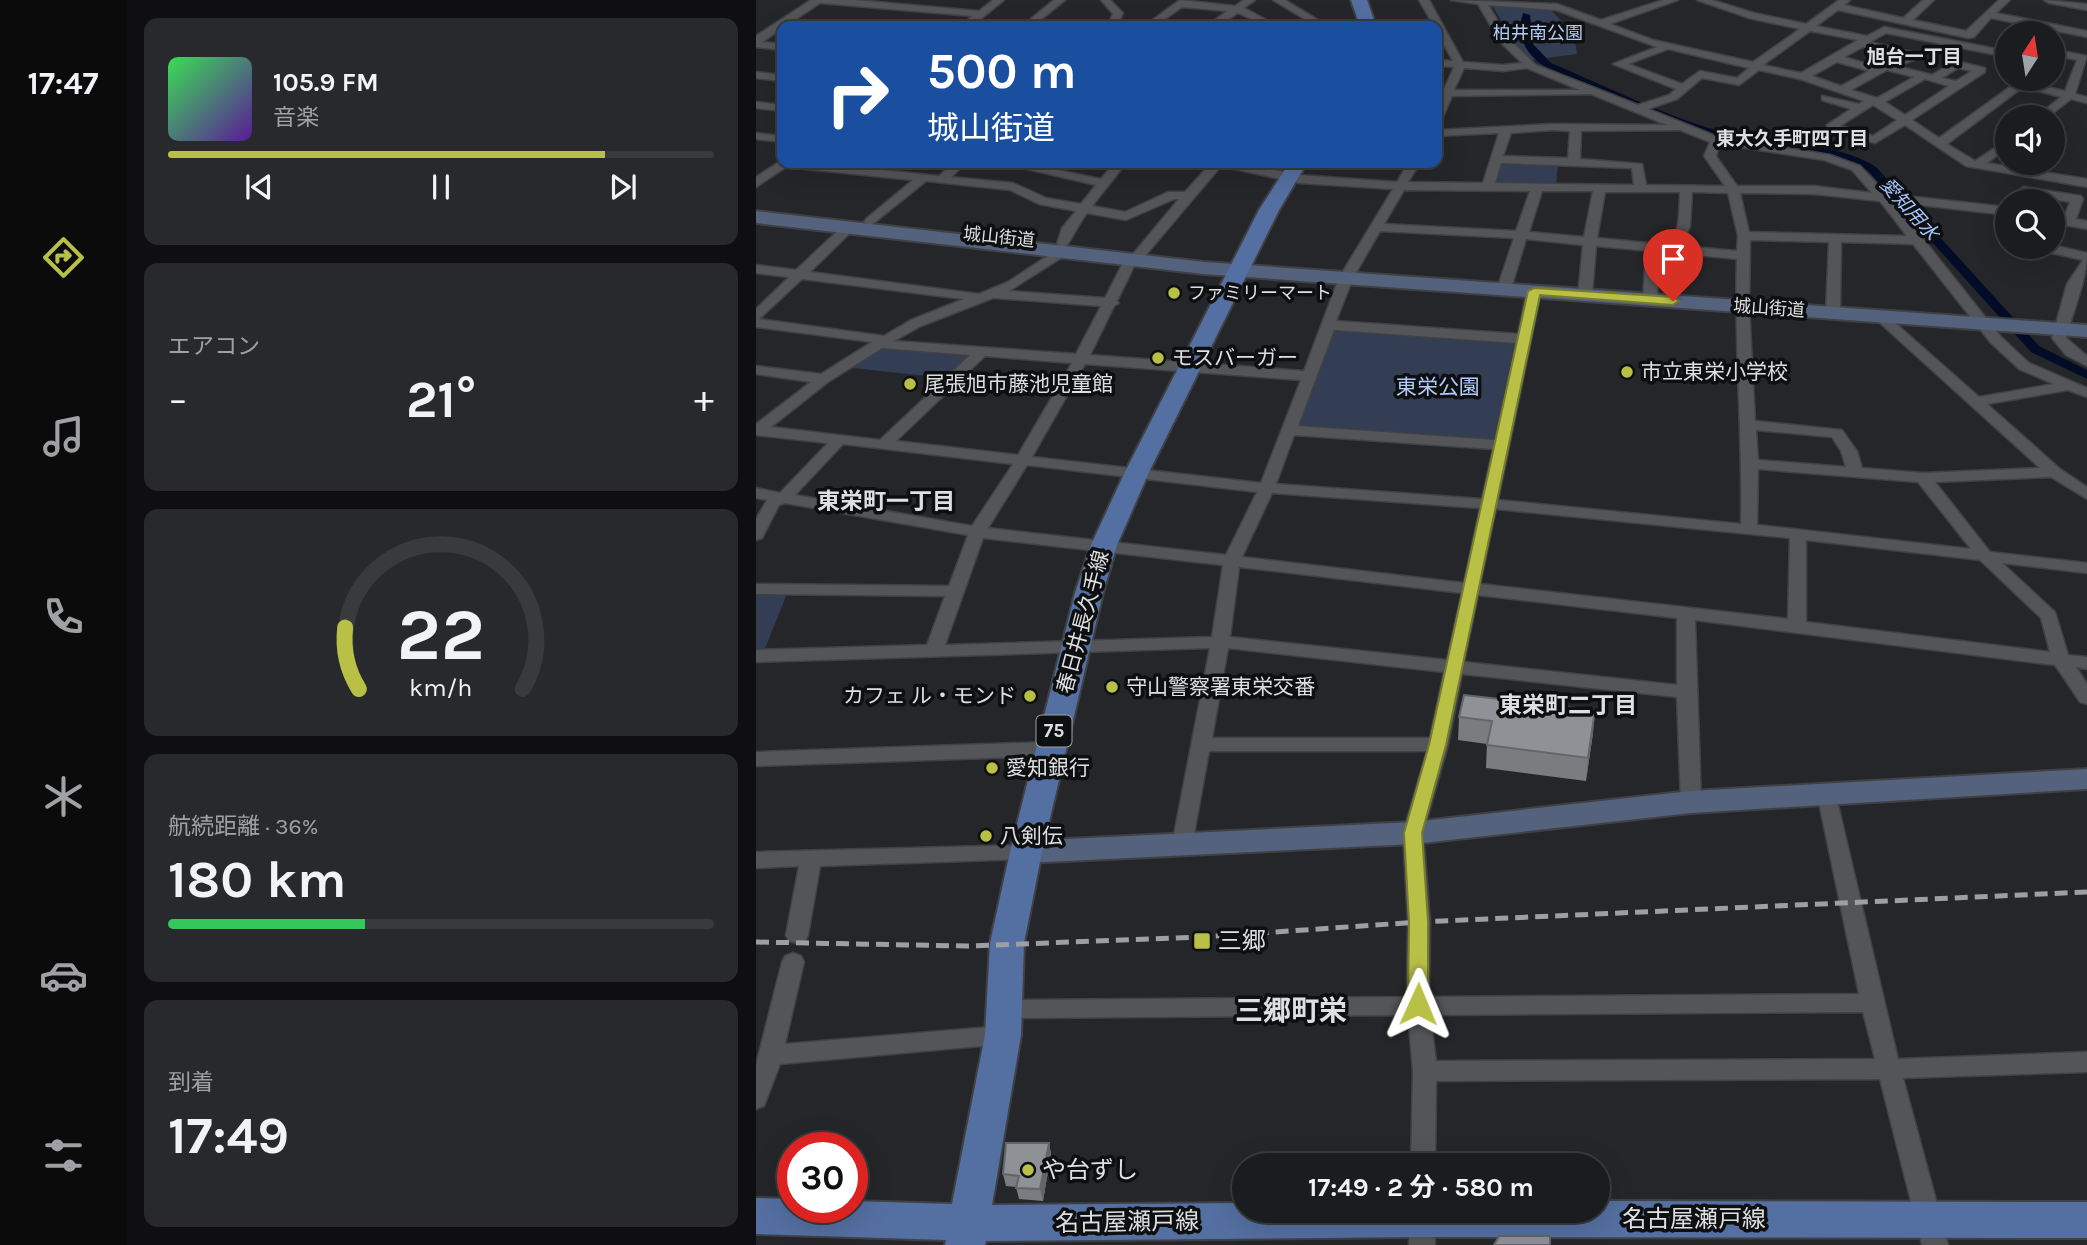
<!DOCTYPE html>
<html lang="ja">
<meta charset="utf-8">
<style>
:root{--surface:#1b1c1f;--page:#28292c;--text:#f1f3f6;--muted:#a0a1a4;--line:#393a3d;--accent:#b9c046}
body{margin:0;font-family:Karla,"Noto Sans JP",sans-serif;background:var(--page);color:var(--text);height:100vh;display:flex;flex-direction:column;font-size:26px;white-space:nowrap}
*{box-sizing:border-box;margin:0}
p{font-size:23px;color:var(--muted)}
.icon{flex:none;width:38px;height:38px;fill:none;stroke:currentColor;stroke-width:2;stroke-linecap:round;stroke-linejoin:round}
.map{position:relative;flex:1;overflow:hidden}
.drawer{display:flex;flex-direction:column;gap:18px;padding:18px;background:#0f0f11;width:630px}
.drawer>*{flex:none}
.banner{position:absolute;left:21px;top:21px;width:665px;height:147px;border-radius:14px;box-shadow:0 7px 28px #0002,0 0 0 2px var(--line);background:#1a4fa0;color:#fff;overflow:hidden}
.needle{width:46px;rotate:12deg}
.buttons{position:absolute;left:1239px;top:21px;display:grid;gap:14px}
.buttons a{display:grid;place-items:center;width:70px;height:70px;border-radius:50%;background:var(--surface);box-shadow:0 7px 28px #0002,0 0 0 2px var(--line);font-size:35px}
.speed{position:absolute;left:21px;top:1132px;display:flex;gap:14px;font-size:35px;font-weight:700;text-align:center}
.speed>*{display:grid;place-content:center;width:91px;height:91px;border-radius:50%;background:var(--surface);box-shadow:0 7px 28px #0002,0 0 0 2px var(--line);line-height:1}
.speed .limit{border:10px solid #d22;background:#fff;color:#111}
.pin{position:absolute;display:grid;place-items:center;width:60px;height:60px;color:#fff;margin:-72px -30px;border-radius:50% 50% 50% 0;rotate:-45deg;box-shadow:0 0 7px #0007}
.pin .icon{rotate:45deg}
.me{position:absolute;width:77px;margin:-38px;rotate:1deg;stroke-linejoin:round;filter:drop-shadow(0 0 5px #0008)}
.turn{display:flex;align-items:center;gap:24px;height:147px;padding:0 35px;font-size:32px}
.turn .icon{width:91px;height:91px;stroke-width:2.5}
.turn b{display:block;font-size:49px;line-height:60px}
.big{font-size:52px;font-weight:700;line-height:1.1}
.drawer .tile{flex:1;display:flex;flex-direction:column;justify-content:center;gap:10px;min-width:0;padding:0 24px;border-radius:14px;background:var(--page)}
.drawer .dial{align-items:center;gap:0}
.dial svg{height:182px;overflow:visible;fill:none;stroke:var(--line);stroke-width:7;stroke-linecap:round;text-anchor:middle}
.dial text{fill:var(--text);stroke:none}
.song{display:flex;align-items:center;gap:21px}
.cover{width:84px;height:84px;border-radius:10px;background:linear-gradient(135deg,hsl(130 70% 55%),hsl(270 70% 35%))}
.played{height:7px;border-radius:4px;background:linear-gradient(90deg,var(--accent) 80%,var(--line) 80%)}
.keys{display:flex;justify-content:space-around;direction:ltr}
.heat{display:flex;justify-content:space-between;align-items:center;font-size:38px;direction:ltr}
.charge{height:10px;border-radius:5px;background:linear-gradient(90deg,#34c759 36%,var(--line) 0)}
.trip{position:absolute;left:476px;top:1153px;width:378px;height:70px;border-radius:35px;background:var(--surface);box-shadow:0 7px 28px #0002,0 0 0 2px var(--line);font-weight:700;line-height:70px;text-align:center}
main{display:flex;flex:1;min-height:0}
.tab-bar{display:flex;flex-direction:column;width:126px;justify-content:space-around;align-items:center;background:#0b0b0c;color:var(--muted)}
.tab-bar .icon{width:49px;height:49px}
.tab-bar .active{color:var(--accent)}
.tab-bar b{font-size:32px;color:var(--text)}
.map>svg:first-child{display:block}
.green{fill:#333e54}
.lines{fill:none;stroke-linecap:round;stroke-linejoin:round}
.canal{fill:#030c26;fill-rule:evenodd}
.street-casing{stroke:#3f4144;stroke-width:3}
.secondary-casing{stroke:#3f4144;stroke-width:4}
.primary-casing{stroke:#3f4144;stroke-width:4}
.street{fill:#535558;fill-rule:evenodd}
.secondary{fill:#54627d;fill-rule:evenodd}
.primary{fill:#546fa1;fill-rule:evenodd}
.rail{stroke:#9e9fa2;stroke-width:5;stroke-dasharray:13 7;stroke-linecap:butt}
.wall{fill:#7a7d80}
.shaded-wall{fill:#636668}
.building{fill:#8e9195;stroke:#636668;stroke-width:2}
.route{fill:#b9c046;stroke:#787d2e;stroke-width:2}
.poi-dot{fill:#b9c046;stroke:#0e0f10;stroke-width:2.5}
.labels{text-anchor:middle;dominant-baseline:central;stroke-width:7;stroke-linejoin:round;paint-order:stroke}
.far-park-label{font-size:18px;fill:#b2cbf8;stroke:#0e0f10}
.far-street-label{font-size:18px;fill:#dedfe1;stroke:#0e0f10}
.far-poi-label{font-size:18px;fill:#dedfe1;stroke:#0e0f10;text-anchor:start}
.far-neighbourhood-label{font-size:19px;font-weight:bold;fill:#dedfe1;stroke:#0e0f10}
.far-water-label{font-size:19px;font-style:italic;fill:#a7c5fd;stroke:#0e0f10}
.shield{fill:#0e0f10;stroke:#a0a1a2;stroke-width:2}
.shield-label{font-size:19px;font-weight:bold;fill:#dedfe1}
.poi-label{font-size:21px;fill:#dedfe1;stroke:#0e0f10;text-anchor:start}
.park-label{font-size:21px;fill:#b2cbf8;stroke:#0e0f10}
.street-label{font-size:21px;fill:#dedfe1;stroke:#0e0f10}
.neighbourhood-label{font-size:23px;font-weight:bold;fill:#dedfe1;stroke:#0e0f10}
.near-poi-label{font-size:24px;fill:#dedfe1;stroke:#0e0f10;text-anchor:start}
.near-street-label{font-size:24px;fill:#dedfe1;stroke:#0e0f10}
.near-quarter-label{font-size:28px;font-weight:bold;fill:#dedfe1;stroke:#0e0f10}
</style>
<main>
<nav class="tab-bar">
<b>17:47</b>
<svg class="icon active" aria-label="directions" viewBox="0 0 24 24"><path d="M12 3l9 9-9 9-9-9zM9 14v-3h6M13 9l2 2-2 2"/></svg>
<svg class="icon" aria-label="music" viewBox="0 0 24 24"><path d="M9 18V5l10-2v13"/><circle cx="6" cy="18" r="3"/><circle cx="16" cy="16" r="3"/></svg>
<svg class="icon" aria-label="phone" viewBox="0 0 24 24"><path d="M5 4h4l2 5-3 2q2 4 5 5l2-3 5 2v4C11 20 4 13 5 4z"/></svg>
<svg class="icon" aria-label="climate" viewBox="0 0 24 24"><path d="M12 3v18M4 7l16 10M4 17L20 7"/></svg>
<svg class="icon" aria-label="car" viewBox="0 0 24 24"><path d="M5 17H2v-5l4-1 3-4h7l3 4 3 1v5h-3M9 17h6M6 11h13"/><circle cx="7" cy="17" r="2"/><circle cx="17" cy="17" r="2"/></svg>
<svg class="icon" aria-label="filters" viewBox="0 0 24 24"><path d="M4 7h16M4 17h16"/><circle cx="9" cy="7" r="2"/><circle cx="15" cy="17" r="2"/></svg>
</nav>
<section class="drawer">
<div class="tile">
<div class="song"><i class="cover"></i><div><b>105.9 FM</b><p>音楽</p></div></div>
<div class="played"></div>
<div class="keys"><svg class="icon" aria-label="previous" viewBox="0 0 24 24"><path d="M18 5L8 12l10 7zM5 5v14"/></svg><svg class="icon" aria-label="pause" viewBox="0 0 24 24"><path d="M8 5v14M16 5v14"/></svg><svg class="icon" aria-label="next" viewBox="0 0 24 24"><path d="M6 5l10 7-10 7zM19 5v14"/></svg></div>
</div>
<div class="tile"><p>エアコン</p>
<div class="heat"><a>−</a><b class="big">21°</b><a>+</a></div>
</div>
<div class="tile dial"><svg viewBox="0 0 100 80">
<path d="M14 69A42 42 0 1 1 86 69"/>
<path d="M14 69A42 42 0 0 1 8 42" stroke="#b9c046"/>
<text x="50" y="56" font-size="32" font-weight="700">22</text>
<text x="50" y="72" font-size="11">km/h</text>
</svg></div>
<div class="tile"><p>航続距離 · 36%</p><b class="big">180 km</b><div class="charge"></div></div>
<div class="tile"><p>到着</p><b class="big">17:49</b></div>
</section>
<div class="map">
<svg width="1331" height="1245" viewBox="0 0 1331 1245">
<rect width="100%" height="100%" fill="#242629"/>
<g class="green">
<path d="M736,5l56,2 26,27 3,20 -45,6 -15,-13z"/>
<path d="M747,160l55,4 -2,21 -61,-1z"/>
<path d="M579,329l181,13 -21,99 -199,-15z"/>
<path d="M127,347l89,7 -26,24 -94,-10z"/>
<path d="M0,593l31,1 -23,57h-8z"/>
</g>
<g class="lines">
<path class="canal" d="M767,13l7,2 3,29 18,19c57,24 120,56 179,71 49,13 102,6 146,33l163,179 48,24v9l-56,-27 -163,-181c-41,-25 -93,-19 -139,-30 -41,-11 -81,-31 -119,-47 -25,-10 -58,-18 -77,-37 -12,-12 -15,-28 -10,-44z"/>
<g class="street-casing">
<g id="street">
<path d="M55,0h43l125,11 14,-11h11l-32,26h-11l11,-10 -152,-13 -58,39 20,2v6l-26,-3v-11z"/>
<path d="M298,0h11l-32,26h-11z"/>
<path d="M345,0h9l13,13 -6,13h-10l6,-12z"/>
<path d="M424,0l55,6 9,-6h11l-11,8 34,18h-12l-28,-13 -20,13h-11l20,-15 -45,-4 -27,19h-11z"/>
<path d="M517,0h12l43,26h-12z"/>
<path d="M663,0h10l34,62 40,3 19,-2 -22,-21 -22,-38 -27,-4 106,4 44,16 62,-20h15l-68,24 43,16 100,22 47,-33 -51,-11 -52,-18h15l42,13 52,11 33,-24h11l-6,5 59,13 20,-18h11l-21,20 53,11 33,-31h11l-14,13 91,18v6l-96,-19 -17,19 -6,1 -130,-28 -22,16 51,10 17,-9 123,24v6l-121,-24 -16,9 45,11 -1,7 -17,6 35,9 24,-14 29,7v4l-73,48 27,18 82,-59h12l-3,4 35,8 12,-31 -24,-5v-6l34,7 -12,38 12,3v6l-16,-4 -23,18h-12l25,-20 -38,-10 -76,57 28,17 32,-21v8l-20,15 100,16v8l-121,-21 -61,-41 -30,18 -48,-14v-4l24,-16 -29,-9v-4l37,8 5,-3 -64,-22 -41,-9 -20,15 -37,-7 -25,21 -29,10 70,28 112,18 30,11 27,28 120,13v8l-113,-13 107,135 28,26 58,25v9l-19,-7 -81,14 73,65 27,18v12l-36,-22 -116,5 55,70 97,11v10l-85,-10 53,49 13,43 19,2v12l-11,-2 11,17v20l-7,-2 -25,-37 -360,-45 6,182 -3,5h-14l-3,-5 -4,-105 -215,-23 -14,71 -25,88 7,89 -1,75 430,-3 -42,-201 3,-5h14l64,271 189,-7v20l-184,6 45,167h-26l-42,-166 -444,2 -1,85h-24l2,-95 -5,-56 -405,3 -8,-3 -3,-6 3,-6 8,-3 404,-3 1,-75 -5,-89 24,-82h-218l-17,94 -3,5 -7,2 -7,-2 -3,-5 38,-197 -454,14v-12l171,-5 18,-49 -189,-2v-10l193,2 19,-51 -183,-32 -6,2 -17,33 -6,2v-21l11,-19 -11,-2v-10l24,5 48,-50 -72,-8v-11l55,-42 -55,-8v-8l65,8 51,-32 -116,-15v-18l33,-32 -33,-4v-8l40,5 48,-45h8v6l-42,41 169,22 29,-12 53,-35 -4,-3 5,-16 14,-17 -37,-7 -29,-14 -84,-9 -56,45 -6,-4 2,-3 47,-39 -127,-13 -30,20v-10l26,-17v3h32l125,13 14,-13h13l-15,14 62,6 33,15 35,6 15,-19 -69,-16 6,-4 68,14 13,-16h12l-34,43 33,6 43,-20h17l26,-29h29l59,12 98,7 11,-19h12l-12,19 75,1 16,-50 -62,3v-6l116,-6 114,1 -76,-31 -139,2 -9,21 -6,3v-15l17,-38 -17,-1v-6l16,1 -16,-29v-6h-3zM732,5l68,5 101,37 -44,17 63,25 -7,6 -31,10 -102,-40 -28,-27zM1054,31l48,9 -57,33 -38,-8zM1107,47l41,10 -27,10 -33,-10zM912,49l81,19 -12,10 -37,-7 -18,13 -54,-20zM1081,62l32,9 -28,15 -29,-10zM708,68l39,3 24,-3 53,22h-126zM1202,68l14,3 -16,10 -14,-3zM1131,70l27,7 -37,21 -26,-8zM1169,79l24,7 -44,29 -20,-13zM1117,105l24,15 -24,16 -33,-10zM797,130l17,1 -2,27 -65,-2 8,-23zM924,130l30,12 -6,14 21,30 -79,-1 -4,-21 -62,-5 1,-28zM964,144l104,16 28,10 20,23 -58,-7h-77l-21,-30zM745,163l128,5h3l2,17 -139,-2zM465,166l78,17 94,6 -54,89 -35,93 -214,-16 24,-49 5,-3 -2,-2 20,-41 -1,-3h-10l-21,41 -96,-7 58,-37 1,-3 -4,-3c5,-3 16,-27 23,-35l39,7 48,-21h5l-46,55 6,4 5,-1zM648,190l126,1 -14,40 -132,-7zM786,191h51l-9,46 -55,-5zM849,192h75c-1,18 1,38 -11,53l-72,-7zM936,192l36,1 10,43 -1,15 -55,-5 8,-20zM984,193l74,1 66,7 27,35 -158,-4zM624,231l134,7 -17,51 7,4 7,-4 15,-50 57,6 -5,50 7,4 7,-4 4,-49 66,6 -17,15 -2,32 7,4 7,-4 1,-31 18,-15 61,6c-3,89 6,176 4,265l-243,-24 43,-209 -7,-4 -7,4 -9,43 -182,-13 17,-43zM994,240l79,2 -3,70 7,4 7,-4 1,-70 72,2 78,99 28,26 35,15 -75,13 -86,-76 -5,-8h-10l-2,3 4,7 160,145 -117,5 -61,-5 -5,-17 -15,-21 -87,-9 -6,-115zM46,279l162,20 -53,21 -27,16 -125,-17zM237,298h2l106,8 -25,48 -182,-13 27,-15zM578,330l182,13 -21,97 -197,-14zM126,348l88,7 -90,85 -109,-13 57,-45zM229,356l87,7 -54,92 -122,-14zM329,364l216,16 -40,103 -229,-26zM1000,430l76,7 9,14 5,16 -88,-7zM538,435l199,14 -11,50 -206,-15zM87,444l170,20 -41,62 -177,-31zM271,465l230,27 -31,63 -238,-27zM1002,469l160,13 53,67 -214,-24zM516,493l208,15 -16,75 -222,-26zM740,509l294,29 -2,81 -308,-35zM227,538l240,27 -11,72 -267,8zM1050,540l174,20 61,58 9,34 -244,-30zM483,567l223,26 -15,67 -217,-23zM722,595l199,23v67l-213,-23zM472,648l216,24 -14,66h-218zM1107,1012l12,47 -439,2 -6,-46z"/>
<path d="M1288,0l43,4v6l-38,-7z"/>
<path d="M0,72l26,3v6l-26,-3z"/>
<path d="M0,102l26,3v6l-26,-3z"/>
<path d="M0,133l26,3v6l-26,-3z"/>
<path d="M1268,187l57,9 2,3 -7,20 11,2v8l-34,-6v-8l11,2 6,-15 -40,-7 -1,6h-12l1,-10z"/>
<path d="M1297,245l34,8c0,28 -14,57 -21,85l21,18v10l-21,-11 -14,-17 15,-54 16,-24 -45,-10 -1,-3z"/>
<path d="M294,742l7,2 3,5 -3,5 -7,2 -294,10v-14z"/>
<path d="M270,845l7,2 3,5 -3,5 -7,2 -206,7 -12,69 -3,6 -8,2 -8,-2 -3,-6 13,-69 -43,2v-16z"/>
<path d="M37,953l8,3 3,6 -19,82 218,-18 8,2 3,7 -3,7 -8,2 -223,20 -16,42 -8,3v-44l26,-103 3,-6z"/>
<path d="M654,1211h24l1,34h-26z"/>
</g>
</g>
<g class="secondary-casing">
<g id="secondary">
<path d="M0,211l448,51 883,63v12l-883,-63 -448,-51z"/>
<path d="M1331,769v20l-396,24 -278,31 -387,19 -11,-3 -4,-8 4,-8 11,-3 387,-19 278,-31z"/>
</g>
</g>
<g class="primary-casing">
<g id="primary">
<path d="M595,0h16l9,26h-16z"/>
<path d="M533,163h18l-28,47 -130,262 -32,73 -14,48 -61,259 -18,91 -3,92 -29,170 252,-2v8h354v-10l489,1v36l-665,-1 -436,4 -1,4h-40l1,-5 -190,-6v-36l37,1v9h59v-7l100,3 33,-169 5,-92 20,-91 65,-259 16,-48 34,-73 134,-262z"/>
</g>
</g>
<use href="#street" class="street"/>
<use href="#secondary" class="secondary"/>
<use href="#primary" class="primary"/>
<path class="rail" d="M0,942l212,4 234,-9 217,-15 668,-30"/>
</g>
<g class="wall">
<path d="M703,717l134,16 -7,48 -100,-13 1,-24 -29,-4z"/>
<path d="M293,1143l2,11 -8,47 -24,-2 -3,-12 -10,-1 -3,-12z"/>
</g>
<g class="shaded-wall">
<path d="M839,710l-2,23 -7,48 2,-23z"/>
<path d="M293,1143l2,11 -8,47 -3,-12z"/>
</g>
<g class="building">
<path d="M708,695l131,15 -7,48 -101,-13 5,-24 -33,-4z"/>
<path d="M250,1143h43l-9,46 -24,-1 3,-12 -16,-2z"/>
<path d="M743,1236h51v9h-56z"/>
</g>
<path class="route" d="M778,288l139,9 6,4 -6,4 -133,-10 -94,450 -24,88 6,89v82l-3,6 -7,3 -8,-3 -2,-6 1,-82 -5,-89 25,-88 99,-454z"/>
<g class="poi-dot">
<circle cx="418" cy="293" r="7"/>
<circle cx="402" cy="358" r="7"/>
<circle cx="871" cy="372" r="7"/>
<circle cx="154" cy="384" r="7"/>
<circle cx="356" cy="687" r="7"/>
<circle cx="274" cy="696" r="7"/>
<circle cx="236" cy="768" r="7"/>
<circle cx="230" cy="836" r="7"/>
<rect x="437" y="932" width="18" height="18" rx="3.5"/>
<circle cx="272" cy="1170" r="7"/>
</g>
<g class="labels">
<g class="far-park-label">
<text x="782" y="33">柏井南公園</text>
</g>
<g class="far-street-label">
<text transform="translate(243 237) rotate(6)">城山街道</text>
<text transform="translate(1013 308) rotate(4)">城山街道</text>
</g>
<g class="far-poi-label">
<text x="432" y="293">ファミリーマート</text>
</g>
<g class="far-neighbourhood-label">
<text x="1158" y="57">旭台一丁目</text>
<text x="1036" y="139">東大久手町四丁目</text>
</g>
<g class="far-water-label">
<text transform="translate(1153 209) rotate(48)">愛知用水</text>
</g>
<rect class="shield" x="280.5" y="715.5" width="35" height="31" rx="5"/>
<g class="shield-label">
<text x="298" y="731">75</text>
</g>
<g class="poi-label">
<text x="416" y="358">モスバーガー</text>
<text x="885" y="372">市立東栄小学校</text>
<text x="168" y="384">尾張旭市藤池児童館</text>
<text x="370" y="687">守山警察署東栄交番</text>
<text x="260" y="696" text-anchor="end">カフェ ル・モンド</text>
<text x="250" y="768">愛知銀行</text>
<text x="244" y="836">八剣伝</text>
</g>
<g class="park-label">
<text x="682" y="387">東栄公園</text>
</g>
<g class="street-label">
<text transform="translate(327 622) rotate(-75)">春日井長久手線</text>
</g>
<g class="neighbourhood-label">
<text x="130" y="501">東栄町一丁目</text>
<text x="812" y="705">東栄町二丁目</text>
</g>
<g class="near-poi-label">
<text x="462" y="941">三郷</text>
<text x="286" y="1170">や台ずし</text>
</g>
<g class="near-street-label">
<text x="938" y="1219">名古屋瀬戸線</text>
<text transform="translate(371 1222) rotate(-1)">名古屋瀬戸線</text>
</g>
<g class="near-quarter-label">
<text x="535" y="1010">三郷町栄</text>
</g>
</g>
</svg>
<div class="buttons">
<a><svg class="needle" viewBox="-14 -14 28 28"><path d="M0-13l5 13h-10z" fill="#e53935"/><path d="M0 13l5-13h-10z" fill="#a0a1a4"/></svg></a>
<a><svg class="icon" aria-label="sound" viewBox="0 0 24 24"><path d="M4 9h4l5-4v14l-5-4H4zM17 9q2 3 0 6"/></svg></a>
<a><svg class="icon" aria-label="search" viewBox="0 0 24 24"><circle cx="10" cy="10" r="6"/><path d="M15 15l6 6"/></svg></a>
</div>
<div class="speed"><div class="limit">30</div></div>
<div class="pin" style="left:917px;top:301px;background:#d93025"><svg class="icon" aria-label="arrive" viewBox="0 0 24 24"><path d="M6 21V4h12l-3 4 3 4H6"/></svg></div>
<svg class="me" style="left:662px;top:1004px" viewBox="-20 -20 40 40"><path d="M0-17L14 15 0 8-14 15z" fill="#b9c046" stroke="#fff" stroke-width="4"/></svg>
<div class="trip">17:49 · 2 分 · 580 m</div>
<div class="banner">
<div class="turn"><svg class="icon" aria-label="right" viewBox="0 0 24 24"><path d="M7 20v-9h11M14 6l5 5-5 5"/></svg><div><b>500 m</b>城山街道</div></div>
</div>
</div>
</main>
